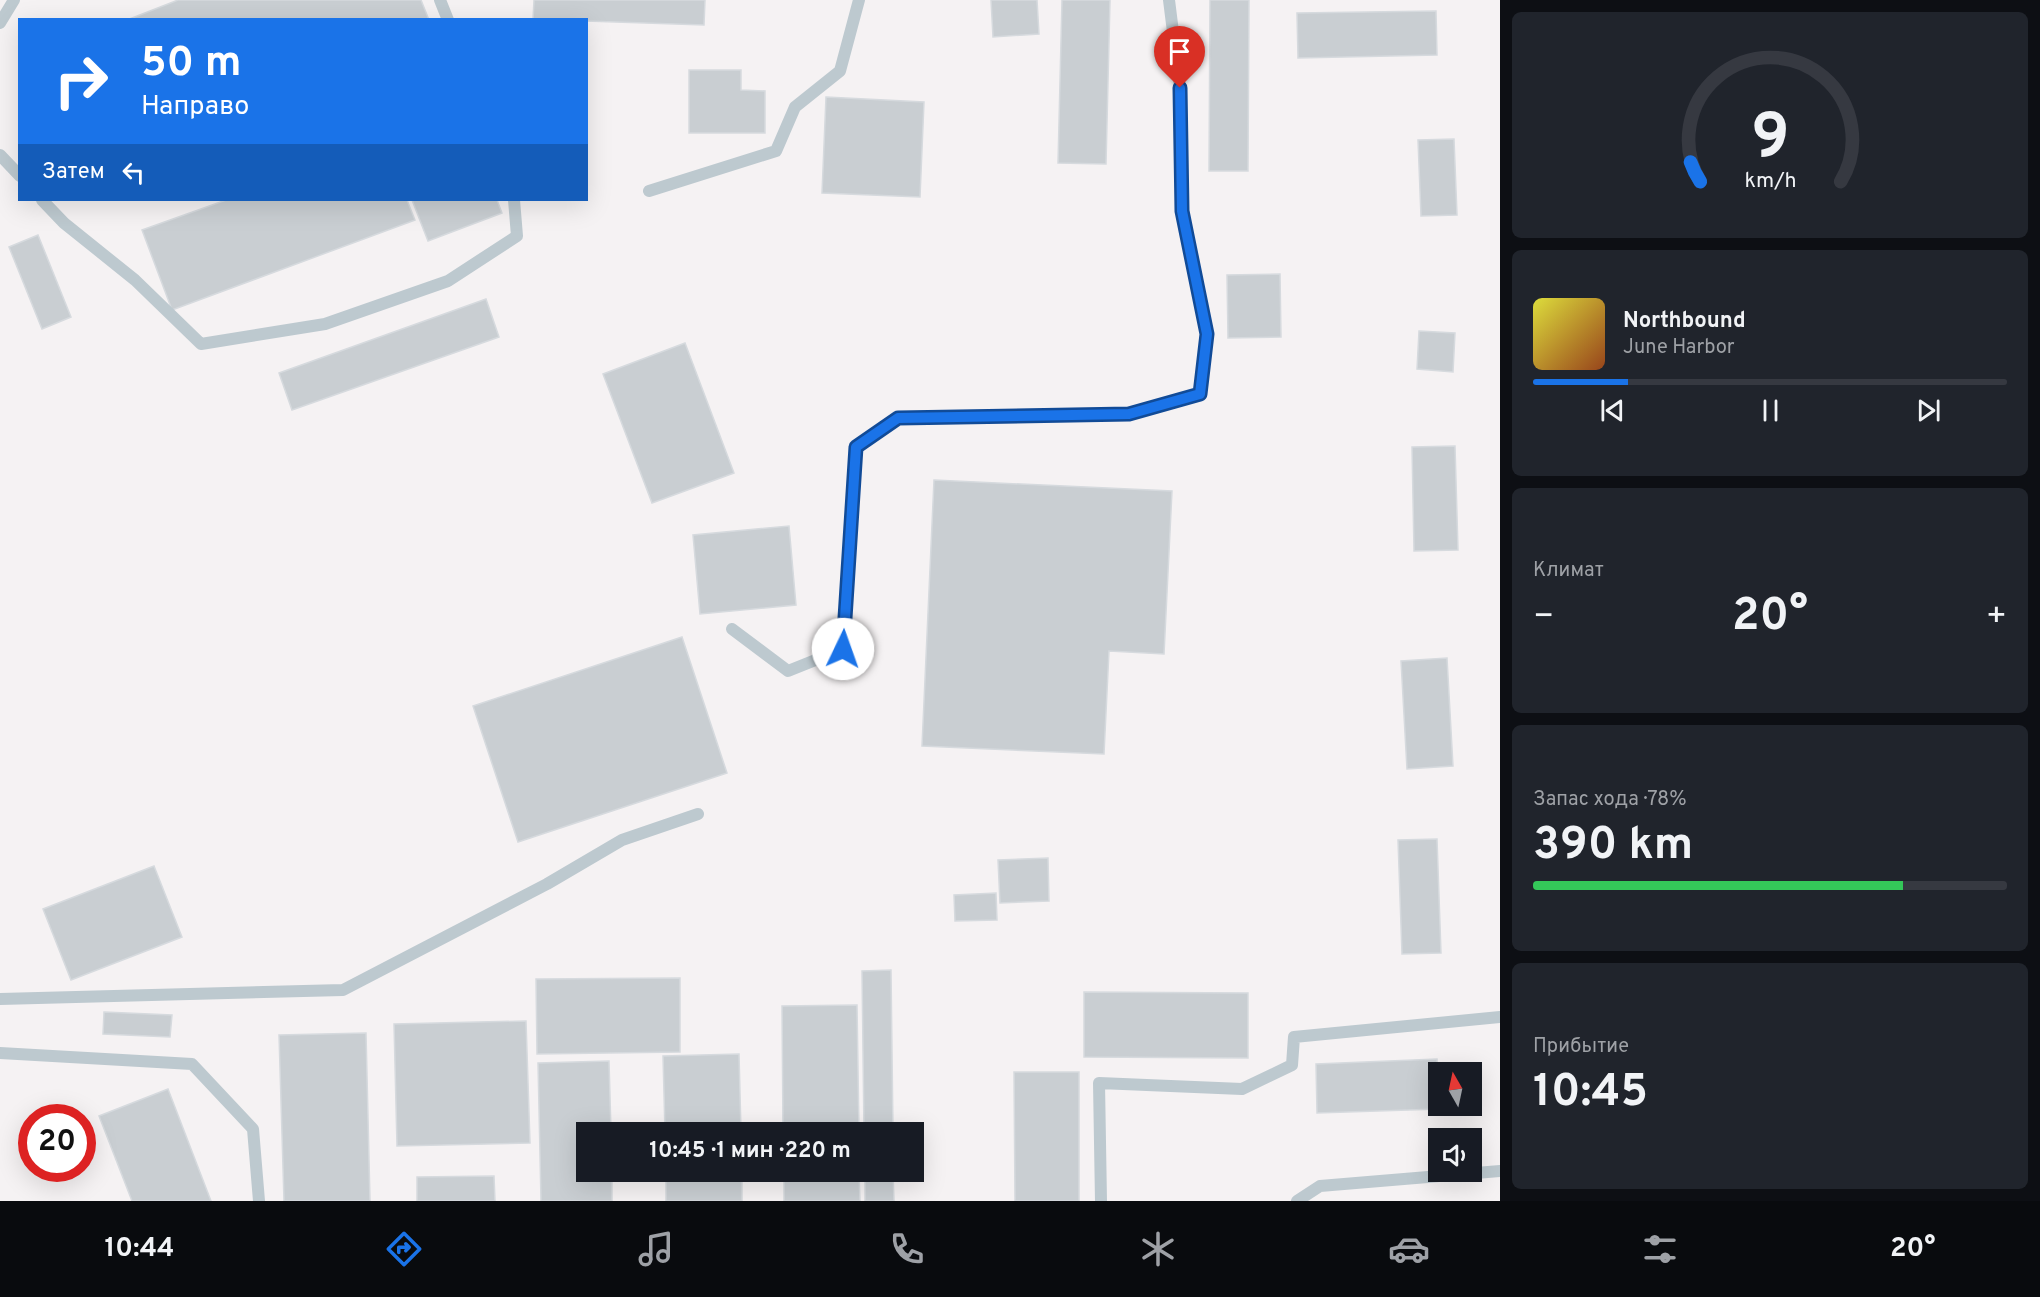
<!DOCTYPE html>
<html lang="ru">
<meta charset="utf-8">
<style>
:root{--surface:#171b24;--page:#20242c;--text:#f1f3f6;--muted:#9ea1a6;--line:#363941;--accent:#1a73e8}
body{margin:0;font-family:Overpass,sans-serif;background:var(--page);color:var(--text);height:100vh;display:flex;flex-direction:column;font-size:22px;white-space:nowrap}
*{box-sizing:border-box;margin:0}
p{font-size:20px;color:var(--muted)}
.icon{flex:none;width:33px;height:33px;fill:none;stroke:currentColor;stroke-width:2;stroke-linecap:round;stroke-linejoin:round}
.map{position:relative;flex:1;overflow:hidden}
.sheet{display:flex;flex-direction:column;gap:12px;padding:12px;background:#0d0f14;width:540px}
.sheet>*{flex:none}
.guide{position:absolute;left:18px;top:18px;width:570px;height:183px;border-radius:0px;box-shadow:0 6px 24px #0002;background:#1a73e8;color:#fff;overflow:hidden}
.needle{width:39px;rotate:351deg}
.tools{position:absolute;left:1428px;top:1062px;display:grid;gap:12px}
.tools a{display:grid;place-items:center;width:54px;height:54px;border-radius:0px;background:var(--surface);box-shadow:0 6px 24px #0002;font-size:30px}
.speed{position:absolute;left:18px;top:1104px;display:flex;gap:12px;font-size:30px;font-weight:700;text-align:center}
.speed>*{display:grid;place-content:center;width:78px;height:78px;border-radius:50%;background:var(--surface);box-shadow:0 6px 24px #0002;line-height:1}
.speed .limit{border:9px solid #d22;background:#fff;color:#111}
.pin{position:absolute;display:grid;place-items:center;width:51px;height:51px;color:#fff;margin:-62px -26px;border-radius:50% 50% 50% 0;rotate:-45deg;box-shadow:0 0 6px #0007}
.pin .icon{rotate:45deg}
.me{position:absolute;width:66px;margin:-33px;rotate:3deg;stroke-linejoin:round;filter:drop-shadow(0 0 4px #0008)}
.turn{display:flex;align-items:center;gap:21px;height:126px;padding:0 24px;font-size:27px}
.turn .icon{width:78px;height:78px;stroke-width:2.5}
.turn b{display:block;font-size:42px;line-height:51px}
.then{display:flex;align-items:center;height:57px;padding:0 24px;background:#0003;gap:12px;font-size:22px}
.big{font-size:45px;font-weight:700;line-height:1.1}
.sheet .tile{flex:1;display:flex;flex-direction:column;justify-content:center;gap:9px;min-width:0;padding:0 21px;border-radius:9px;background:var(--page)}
.sheet .dial{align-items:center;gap:0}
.dial svg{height:156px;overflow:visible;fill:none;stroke:var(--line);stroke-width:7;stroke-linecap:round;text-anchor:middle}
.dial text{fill:var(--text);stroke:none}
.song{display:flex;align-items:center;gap:18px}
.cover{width:72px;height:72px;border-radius:9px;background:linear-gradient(135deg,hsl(60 70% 55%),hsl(20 70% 35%))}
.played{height:6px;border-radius:3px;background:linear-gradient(90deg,var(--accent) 20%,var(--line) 20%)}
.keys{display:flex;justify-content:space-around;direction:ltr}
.heat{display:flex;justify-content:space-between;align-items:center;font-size:33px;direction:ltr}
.charge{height:9px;border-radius:4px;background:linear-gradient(90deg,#34c759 78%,var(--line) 0)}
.trip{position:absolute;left:576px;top:1122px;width:348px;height:60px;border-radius:0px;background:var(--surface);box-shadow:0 6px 24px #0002;font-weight:700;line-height:60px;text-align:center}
.tab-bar{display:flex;height:96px;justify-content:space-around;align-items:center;background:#090b0e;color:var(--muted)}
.tab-bar .icon{width:42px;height:42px}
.tab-bar .active{color:var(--accent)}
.tab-bar b{font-size:27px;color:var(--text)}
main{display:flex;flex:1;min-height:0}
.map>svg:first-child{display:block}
.building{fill:#c9ced2;stroke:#d6dade;stroke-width:1.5}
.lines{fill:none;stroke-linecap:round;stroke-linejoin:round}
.lane{stroke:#bdc9cf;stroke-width:12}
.route-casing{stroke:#114b97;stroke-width:15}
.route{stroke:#1a73e8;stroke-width:10}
</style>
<main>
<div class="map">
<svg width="1500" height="1201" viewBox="0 0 1500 1201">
<rect width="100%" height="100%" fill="#f5f2f3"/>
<g class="building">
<path d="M178,0h243l8,20h-302z"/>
<path d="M534,0h171l-1,25 -118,-4v-1h-53z"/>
<path d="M991,0h46l2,34 -46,3z"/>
<path d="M1062,0h48l-4,164 -48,-1z"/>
<path d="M1210,0h39l-1,171h-39z"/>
<path d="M1436,11l1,44 -139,3 -1,-45z"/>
<path d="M689,70h52v20l24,1v42h-76z"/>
<path d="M826,97l98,5 -4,95 -98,-4z"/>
<path d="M1454,139l3,76 -36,1 -3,-76z"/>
<path d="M226,200h181l8,20 -243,90 -30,-80z"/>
<path d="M412,200h85l5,13 -74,28z"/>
<path d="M38,235l33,82 -29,12 -33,-82z"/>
<path d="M1280,274l1,63 -53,1 -1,-63z"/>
<path d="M486,299l13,38 -207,73 -13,-37z"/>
<path d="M1419,331l36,2 -2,39 -36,-3z"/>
<path d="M685,343l49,130 -82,30 -49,-129z"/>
<path d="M1455,446l3,104 -44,1 -2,-104z"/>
<path d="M934,480l238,11 -8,163 -55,-3 -5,103 -182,-8z"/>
<path d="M789,526l7,79 -96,9 -7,-79z"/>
<path d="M682,637l45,136 -209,69 -45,-136z"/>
<path d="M1447,658l6,108 -46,3 -6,-108z"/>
<path d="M1437,839l4,114 -39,1 -4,-114z"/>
<path d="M1048,858l1,43 -49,2 -2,-43z"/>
<path d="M154,866l28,71 -111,43 -28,-71z"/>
<path d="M996,893l1,27 -42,1 -1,-26z"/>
<path d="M891,970l2,162h-29l-2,-161z"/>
<path d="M680,978v74l-143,2 -1,-75z"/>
<path d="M1084,992l164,1v65l-164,-1z"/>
<path d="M857,1005l2,127h-76l-1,-126z"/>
<path d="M104,1012l68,3 -2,22 -67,-3z"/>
<path d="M526,1021l4,122 -133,3 -3,-122z"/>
<path d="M366,1033l4,168h-86l-5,-166z"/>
<path d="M739,1054l2,78h-76l-2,-76z"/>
<path d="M1437,1059l2,50 -122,4 -1,-49z"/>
<path d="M609,1061l2,71h-25v40h26v29h-71l-3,-138z"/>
<path d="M1014,1072h65v129h-64z"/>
<path d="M168,1089l43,112h-79l-33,-85z"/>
<rect x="666" y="1172" width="76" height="29"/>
<path d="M784,1172h75l1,29h-76z"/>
<path d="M865,1172h28l1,29h-29z"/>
<path d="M494,1176l1,25h-78v-24z"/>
</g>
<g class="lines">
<g class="lane">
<path d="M440,0l8,20"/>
<path d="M0,23l14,-23"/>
<path d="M0,155l20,21"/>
<path d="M649,191l127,-40 19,-44 45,-36 19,-71"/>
<path d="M42,200l22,23 71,57 66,64 124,-20 123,-43 69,-45 -3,-36"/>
<path d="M732,629l56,42 55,-22 13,-202 42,-29 231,-4 71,-19 7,-61 -25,-123 -2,-123 -11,-88"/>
<path d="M0,999l343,-9 204,-106 75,-44 76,-26"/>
<path d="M0,1053l192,11 61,65 6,72"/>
<path d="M1101,1201l-2,-118 143,6 50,-24 2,-28 206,-20"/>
<path d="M1297,1201l23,-15 180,-15"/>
</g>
</g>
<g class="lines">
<g class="route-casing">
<path id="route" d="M843,649l13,-202 42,-29 231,-4 71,-20 7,-60 -25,-123 -2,-123"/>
</g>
<use href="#route" class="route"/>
</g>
</svg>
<div class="tools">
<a><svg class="needle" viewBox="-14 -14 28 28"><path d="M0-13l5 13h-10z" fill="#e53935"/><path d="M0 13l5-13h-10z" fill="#9ea1a6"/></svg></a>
<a><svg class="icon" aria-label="sound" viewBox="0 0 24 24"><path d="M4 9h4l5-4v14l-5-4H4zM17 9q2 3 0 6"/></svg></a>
</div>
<div class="speed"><div class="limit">20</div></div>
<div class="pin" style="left:1180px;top:88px;background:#d93025"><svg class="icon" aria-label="arrive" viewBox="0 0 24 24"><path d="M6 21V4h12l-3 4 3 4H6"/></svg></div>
<svg class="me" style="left:843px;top:649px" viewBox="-20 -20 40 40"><circle r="19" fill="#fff"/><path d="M0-13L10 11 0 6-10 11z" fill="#1a73e8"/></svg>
<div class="trip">10:45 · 1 мин · 220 m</div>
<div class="guide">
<div class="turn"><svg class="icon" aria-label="right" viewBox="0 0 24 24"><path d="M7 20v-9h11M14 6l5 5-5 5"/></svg><div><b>50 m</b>Направо</div></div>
<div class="then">Затем<svg class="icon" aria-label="left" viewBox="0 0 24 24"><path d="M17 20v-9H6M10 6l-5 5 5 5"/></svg></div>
</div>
</div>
<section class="sheet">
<div class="tile dial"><svg viewBox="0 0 100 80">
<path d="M14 69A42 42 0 1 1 86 69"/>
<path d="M14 69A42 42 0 0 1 9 59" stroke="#1a73e8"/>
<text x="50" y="56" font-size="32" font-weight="700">9</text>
<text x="50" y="72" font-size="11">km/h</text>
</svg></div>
<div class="tile">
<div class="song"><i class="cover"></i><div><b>Northbound</b><p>June Harbor</p></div></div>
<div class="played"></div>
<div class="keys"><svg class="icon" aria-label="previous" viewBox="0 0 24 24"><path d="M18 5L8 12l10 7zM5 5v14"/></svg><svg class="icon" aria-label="pause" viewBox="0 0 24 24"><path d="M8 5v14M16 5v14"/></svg><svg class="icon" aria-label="next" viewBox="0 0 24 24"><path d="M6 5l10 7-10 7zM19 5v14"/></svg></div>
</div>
<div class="tile"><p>Климат</p>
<div class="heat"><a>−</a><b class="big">20°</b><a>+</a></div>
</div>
<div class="tile"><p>Запас хода · 78%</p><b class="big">390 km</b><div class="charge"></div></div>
<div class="tile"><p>Прибытие</p><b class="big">10:45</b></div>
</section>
</main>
<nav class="tab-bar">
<b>10:44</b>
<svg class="icon active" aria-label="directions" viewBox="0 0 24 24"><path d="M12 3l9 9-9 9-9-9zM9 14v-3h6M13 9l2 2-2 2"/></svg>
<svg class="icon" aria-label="music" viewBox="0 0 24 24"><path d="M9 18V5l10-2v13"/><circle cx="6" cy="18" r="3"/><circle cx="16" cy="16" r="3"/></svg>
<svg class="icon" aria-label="phone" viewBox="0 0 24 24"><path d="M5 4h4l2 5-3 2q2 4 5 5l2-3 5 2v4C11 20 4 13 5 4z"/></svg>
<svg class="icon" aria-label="climate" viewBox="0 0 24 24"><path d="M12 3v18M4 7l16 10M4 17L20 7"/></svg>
<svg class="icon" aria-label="car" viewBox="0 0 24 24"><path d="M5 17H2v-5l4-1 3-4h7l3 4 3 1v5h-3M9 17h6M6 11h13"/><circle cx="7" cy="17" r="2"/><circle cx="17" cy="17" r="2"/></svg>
<svg class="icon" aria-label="filters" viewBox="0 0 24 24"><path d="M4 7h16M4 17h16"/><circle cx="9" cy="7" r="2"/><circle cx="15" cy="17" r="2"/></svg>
<b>20°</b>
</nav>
